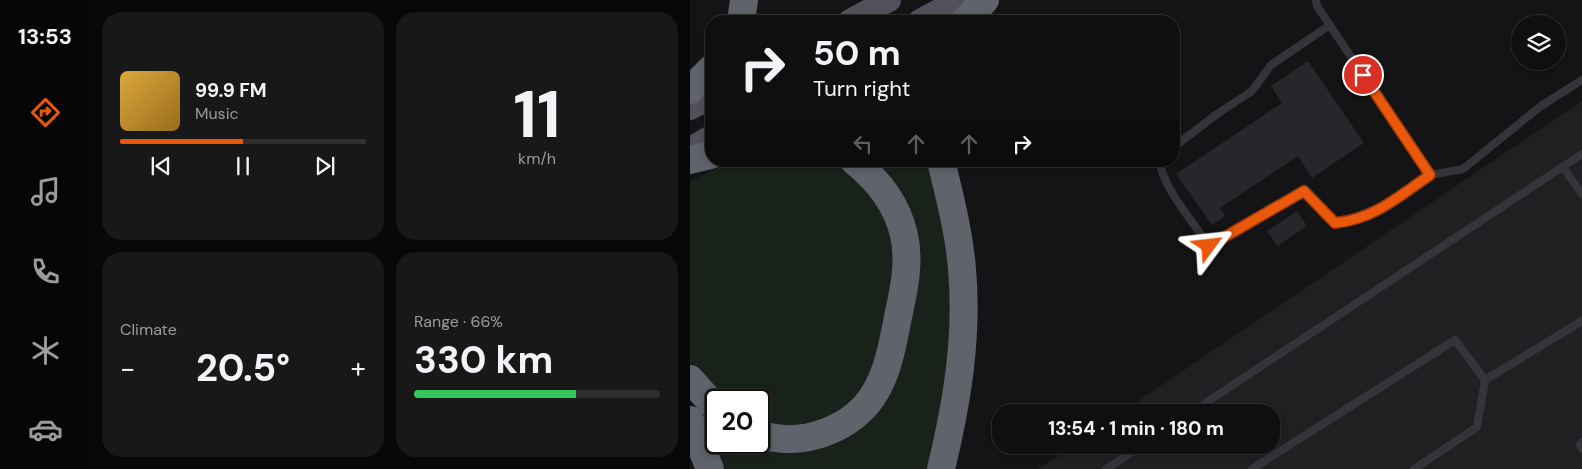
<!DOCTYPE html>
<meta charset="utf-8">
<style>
:root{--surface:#0f0f10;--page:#181819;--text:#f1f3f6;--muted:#9b9c9f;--line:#2f2f30;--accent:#ea580c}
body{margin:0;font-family:"DM Sans",sans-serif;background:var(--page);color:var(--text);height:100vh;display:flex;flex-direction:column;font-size:19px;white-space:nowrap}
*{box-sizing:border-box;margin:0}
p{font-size:16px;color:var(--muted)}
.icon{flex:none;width:28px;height:28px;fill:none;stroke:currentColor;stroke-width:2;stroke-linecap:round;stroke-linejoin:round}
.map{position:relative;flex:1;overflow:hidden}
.drawer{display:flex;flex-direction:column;gap:12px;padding:12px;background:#080809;width:600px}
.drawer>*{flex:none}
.banner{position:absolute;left:15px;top:15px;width:475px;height:152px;border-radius:20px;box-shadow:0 2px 8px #0003,0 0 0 1px var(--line);background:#0f0f10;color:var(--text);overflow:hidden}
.fabs{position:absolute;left:821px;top:15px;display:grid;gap:10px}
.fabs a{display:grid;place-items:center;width:55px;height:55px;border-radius:50%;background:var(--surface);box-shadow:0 2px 8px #0003,0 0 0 1px var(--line);font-size:25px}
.speed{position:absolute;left:15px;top:389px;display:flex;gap:10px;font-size:25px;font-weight:700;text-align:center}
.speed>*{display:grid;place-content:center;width:65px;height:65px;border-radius:50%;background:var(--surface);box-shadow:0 2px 8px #0003,0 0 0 1px var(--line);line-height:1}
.speed .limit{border:2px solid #111;border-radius:8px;background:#fff;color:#111}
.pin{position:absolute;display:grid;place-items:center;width:42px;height:42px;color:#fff;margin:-21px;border:2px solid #fff;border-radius:50%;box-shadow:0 1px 5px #0007}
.me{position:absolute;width:55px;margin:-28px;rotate:60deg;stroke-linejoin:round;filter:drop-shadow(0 0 4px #0008)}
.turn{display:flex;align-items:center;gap:18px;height:105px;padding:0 25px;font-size:22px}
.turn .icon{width:65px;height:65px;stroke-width:2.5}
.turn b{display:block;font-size:35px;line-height:42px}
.lanes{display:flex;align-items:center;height:48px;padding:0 25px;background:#0003;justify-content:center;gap:25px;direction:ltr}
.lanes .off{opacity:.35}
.big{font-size:38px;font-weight:700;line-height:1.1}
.drawer .card{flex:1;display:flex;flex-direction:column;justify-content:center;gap:8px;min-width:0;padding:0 18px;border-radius:20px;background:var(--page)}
.drawer .dial{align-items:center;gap:0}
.dial b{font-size:65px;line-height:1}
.song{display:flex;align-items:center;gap:15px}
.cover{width:60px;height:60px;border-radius:8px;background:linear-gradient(135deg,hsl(40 70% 55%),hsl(40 70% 35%))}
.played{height:5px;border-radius:2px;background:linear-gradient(90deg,var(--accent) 50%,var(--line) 50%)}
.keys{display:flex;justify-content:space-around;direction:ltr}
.heat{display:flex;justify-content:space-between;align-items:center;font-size:28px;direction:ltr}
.charge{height:8px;border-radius:4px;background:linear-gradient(90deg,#34c759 66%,var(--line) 0)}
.drawer .tiles{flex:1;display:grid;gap:12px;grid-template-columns:repeat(2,1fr)}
.trip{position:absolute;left:302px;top:404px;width:288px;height:50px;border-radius:20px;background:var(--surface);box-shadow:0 2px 8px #0003,0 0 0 1px var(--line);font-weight:700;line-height:50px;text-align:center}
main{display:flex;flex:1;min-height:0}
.tabs{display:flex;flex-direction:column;width:90px;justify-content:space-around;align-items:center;background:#060606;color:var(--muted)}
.tabs .icon{width:35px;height:35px}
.tabs .current{color:var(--accent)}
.tabs b{font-size:22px;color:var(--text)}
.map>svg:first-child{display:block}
.built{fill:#202023}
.green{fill:#19211b}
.building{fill:#27262a}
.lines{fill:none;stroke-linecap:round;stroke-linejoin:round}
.lane{stroke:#34353b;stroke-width:8}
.primary{stroke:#50515a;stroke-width:24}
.highway{stroke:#60626c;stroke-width:28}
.route-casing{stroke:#983908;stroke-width:12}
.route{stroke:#ea580c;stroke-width:9}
</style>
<main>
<nav class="tabs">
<b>13:53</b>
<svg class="icon current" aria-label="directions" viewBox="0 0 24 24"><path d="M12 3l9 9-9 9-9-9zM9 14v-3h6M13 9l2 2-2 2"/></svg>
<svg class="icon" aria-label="music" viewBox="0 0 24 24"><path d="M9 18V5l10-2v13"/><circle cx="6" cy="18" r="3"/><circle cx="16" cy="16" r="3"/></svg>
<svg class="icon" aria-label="phone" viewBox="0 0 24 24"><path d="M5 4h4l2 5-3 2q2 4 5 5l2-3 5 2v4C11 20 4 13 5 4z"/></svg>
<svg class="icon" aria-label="climate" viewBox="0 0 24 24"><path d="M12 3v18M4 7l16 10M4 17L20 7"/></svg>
<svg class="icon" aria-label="car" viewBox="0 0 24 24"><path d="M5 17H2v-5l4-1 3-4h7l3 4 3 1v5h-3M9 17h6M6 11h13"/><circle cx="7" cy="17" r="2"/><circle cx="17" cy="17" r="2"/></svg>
</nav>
<section class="drawer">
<div class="tiles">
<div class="card">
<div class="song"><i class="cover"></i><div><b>99.9 FM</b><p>Music</p></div></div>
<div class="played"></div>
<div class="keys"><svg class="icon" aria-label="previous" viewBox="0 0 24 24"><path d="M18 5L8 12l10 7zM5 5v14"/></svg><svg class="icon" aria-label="pause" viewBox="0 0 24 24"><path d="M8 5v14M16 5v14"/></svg><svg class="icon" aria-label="next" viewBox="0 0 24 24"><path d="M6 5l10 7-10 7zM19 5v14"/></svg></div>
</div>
<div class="card dial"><b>11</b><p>km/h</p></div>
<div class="card"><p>Climate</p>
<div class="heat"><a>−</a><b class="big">20.5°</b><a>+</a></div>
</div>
<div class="card"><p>Range · 66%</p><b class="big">330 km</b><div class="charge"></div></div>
</div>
</section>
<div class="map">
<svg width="892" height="469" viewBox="0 0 892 469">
<rect width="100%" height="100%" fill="#141416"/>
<path class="built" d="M892,101v368h-544l36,-24h197v-33h-149z"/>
<g class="green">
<path d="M51,161h87l24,12 26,29 16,35 4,39 -19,83 -15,29 -19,20 -26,14 -28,5 -32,-5v-22h-36l-21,-19 -12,-19v-181l33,-15z"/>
<path d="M179,161h62l24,139 -4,62 -19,107h-207l-21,-54 12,6v21l39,1 88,-9 73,-150z"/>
</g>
<g class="building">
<path d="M618,61l56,82 -52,35 -14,-22 -78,52 5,8 -13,9 -36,-51 106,-71 -11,-17z"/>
<path d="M607,211l10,15 -30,20 -10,-15z"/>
</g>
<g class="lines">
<g class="lane">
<path d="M626,0l1,6 113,169 33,-6 78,-63 41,-26"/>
<path d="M484,147l43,-33 35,-23 19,-26 59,-40"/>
<path d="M470,161c1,25 35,63 49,85l95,-55 31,32c38,-4 64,-27 95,-48"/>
<path d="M873,167l19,27"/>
<path d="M795,380l97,-59"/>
<path d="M502,412l390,-258"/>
<path d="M892,442l-2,3 2,4"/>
<path d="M416,469l37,-24"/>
<path d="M562,469l203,-129 30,40 -8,47 -63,42"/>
</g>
<g class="primary">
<path d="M160,21l39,-21"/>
<path d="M230,21l39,-21"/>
<path d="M0,108l21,-11"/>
<path d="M0,149l21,-12"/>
</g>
<g class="highway">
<path d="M51,21l3,-21"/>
<path d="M275,21l20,-21"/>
<path d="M0,90l21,-21"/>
<path d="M0,160l21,-5"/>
<path d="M251,161c9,36 18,72 21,108 6,68 -5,134 -21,200"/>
<path d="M0,379l26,29"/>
<path d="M0,420l20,49"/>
<path d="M69,434c42,15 97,-5 118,-45 12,-22 16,-47 21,-72 6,-27 12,-55 6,-82 -7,-31 -26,-55 -50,-74"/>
</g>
</g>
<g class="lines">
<g class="route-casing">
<path id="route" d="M519,246l95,-55 31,32c39,-4 63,-26 95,-48l-67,-100"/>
</g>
<use href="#route" class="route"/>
</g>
</svg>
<div class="fabs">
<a><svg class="icon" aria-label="layers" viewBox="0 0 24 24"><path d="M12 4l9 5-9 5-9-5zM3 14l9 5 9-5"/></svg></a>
</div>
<div class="speed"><div class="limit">20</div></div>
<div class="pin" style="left:673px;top:75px;background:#d93025"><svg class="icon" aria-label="arrive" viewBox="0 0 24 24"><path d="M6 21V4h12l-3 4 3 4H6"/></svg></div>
<svg class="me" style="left:519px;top:246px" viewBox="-20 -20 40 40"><path d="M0-17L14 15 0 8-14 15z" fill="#ea580c" stroke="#fff" stroke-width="4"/></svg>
<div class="trip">13:54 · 1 min · 180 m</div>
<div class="banner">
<div class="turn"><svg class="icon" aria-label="right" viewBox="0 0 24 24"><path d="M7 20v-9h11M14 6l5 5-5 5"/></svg><div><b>50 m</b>Turn right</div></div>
<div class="lanes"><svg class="icon off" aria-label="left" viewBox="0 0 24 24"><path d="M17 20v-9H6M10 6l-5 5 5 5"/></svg><svg class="icon off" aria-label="ahead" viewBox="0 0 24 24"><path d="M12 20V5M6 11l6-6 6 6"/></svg><svg class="icon off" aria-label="ahead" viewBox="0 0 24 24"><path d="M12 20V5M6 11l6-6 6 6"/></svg><svg class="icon" aria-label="right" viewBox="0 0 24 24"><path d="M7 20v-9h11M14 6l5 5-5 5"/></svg></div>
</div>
</div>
</main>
